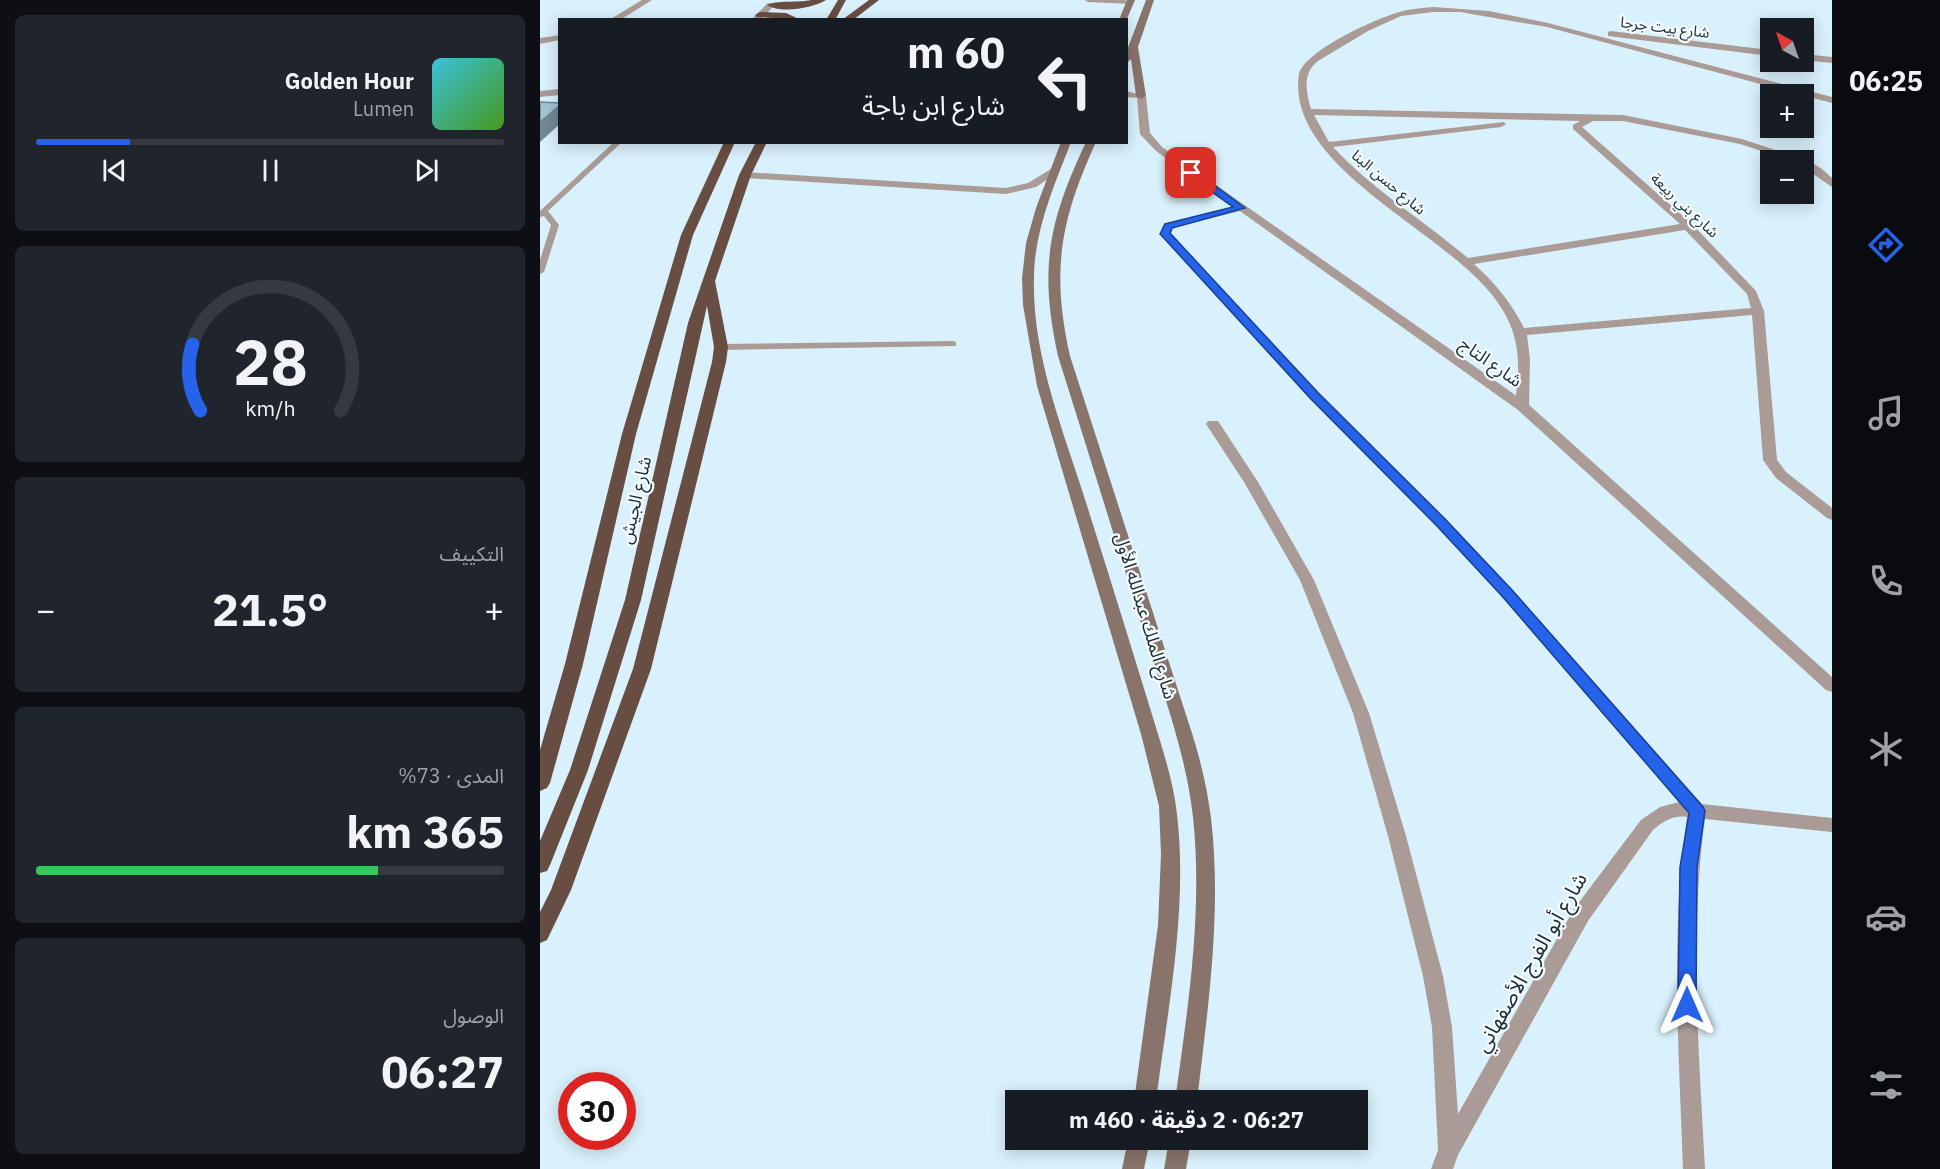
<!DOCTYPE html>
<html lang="ar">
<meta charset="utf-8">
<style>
:root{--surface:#171b24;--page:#20242c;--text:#f1f3f6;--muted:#9ea1a6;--line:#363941;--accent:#2563eb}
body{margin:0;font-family:"IBM Plex Sans","Noto Sans Arabic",sans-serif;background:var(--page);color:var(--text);direction:rtl;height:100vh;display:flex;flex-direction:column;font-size:22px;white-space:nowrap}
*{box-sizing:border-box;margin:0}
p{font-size:20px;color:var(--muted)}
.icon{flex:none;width:33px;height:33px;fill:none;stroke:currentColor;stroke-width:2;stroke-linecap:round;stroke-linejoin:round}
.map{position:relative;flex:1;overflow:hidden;direction:ltr}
.side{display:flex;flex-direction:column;gap:15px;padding:15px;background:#0d0f14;width:540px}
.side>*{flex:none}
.banner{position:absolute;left:18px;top:18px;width:570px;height:126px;border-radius:0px;box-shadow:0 3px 15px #0003;direction:rtl;background:#171b24;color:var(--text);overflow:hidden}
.needle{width:39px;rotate:320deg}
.fabs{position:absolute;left:1220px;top:18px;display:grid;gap:12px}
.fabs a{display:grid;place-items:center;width:54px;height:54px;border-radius:0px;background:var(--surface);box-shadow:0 3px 15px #0003;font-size:30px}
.speed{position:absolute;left:18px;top:1072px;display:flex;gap:12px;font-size:30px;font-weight:700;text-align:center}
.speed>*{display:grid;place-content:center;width:78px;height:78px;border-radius:50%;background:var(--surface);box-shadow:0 3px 15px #0003;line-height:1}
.speed .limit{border:9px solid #d22;background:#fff;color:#111}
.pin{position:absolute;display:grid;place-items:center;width:51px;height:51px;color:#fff;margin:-26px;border-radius:12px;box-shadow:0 3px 9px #0006}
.me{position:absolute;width:66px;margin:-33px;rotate:0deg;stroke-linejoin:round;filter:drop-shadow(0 0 4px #0008)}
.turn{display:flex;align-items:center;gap:21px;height:126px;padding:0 24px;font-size:27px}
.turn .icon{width:78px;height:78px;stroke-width:2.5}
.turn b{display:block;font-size:42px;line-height:51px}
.big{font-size:45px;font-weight:700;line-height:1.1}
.side .tile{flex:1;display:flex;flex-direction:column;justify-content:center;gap:9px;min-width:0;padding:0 21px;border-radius:9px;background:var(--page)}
.side .dial{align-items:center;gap:0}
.dial svg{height:156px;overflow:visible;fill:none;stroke:var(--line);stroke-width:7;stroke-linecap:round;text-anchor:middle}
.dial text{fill:var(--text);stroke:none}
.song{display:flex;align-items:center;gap:18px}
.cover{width:72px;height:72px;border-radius:9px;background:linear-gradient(135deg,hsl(190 70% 55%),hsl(100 70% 35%))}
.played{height:6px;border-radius:3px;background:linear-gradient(90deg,var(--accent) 20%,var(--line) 20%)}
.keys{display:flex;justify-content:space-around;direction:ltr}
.heat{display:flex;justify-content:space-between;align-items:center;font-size:33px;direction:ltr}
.charge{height:9px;border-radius:4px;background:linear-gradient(90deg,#34c759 73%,var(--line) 0)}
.trip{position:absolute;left:465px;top:1090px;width:363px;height:60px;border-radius:0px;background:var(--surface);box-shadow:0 3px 15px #0003;font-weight:700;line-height:60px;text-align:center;direction:rtl}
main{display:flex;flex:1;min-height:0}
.tab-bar{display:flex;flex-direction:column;width:108px;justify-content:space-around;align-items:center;background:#090b0e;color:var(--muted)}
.tab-bar .icon{width:42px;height:42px}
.tab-bar .selected{color:var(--accent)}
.tab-bar b{font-size:27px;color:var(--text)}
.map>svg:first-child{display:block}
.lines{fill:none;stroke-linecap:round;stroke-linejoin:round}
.service{fill:#aa9b96;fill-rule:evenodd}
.minor{fill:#aa9b96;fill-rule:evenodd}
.tertiary{fill:#aa9b96;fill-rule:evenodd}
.secondary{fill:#89746c;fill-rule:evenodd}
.trunk{fill:#684d42;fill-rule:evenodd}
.shaded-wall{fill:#718994}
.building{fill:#a1c4d4;stroke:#718994;stroke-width:1.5}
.route{fill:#2563eb;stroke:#184099;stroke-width:1.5}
.labels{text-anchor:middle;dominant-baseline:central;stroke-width:4.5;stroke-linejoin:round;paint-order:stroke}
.far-street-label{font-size:15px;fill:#1c2b32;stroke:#f3fbff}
.street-label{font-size:18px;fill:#1c2b32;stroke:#f3fbff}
.near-street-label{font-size:21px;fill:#1c2b32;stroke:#f3fbff}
</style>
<main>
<nav class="tab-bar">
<b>06:25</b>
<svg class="icon selected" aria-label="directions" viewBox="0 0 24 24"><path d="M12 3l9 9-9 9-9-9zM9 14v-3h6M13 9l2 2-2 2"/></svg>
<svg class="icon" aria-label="music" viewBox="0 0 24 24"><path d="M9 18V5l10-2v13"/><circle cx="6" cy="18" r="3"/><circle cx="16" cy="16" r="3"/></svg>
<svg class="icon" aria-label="phone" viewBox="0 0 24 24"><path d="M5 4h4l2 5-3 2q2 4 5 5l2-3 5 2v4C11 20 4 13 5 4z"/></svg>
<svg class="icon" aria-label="climate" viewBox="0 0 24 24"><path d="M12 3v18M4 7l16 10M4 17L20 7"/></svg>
<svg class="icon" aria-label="car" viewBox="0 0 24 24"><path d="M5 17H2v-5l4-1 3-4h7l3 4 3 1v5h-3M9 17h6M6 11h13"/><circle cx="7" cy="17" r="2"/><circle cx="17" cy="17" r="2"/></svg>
<svg class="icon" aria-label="filters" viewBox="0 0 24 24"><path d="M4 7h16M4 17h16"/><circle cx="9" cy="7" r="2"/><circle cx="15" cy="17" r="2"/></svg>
</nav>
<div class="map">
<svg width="1292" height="1169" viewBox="0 0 1292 1169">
<rect width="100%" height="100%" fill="#d9f1fc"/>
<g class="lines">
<g class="service">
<path d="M545,0h39l9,2 -3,2 -42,-2z"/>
<path d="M74,142h8l-74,69 11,14 -15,47 -4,2v-14l11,-35 -7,-9 -4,1v-6z"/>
<path d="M413,341l3,1v4l-235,4 -4,-3 4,-3z"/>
</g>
<g class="minor">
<path d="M102,0h10l-32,20h-11z"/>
<path d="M893,7l56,4 59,12 284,74v6l-285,-76 -87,-15h-27l-32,4 -33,15 -50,30c-16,12 -12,31 -7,48l312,6 119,24 58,19 1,2h-13l-48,-16 -117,-23h-30l-11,6 110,97 64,67 8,20 13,149 9,12 46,36v12l-5,-2 -51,-40 -13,-18 -11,-145 -225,20 3,25 -1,47 -6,4 -5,-1c-4,-9 -1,-22 0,-32 1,-25 -2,-47 -16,-69 -44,-75 -218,-137 -203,-236 10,-24 72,-52 97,-60 12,-4 25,-5 37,-6zM774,115l266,6 -7,4v4l107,95 -212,34c-45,-38 -95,-68 -135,-111l168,-20 5,-3 -2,-2 -175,20zM1145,230l62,64 4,14 -227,20c-13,-26 -29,-45 -50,-64z"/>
<path d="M1071,31l159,19v6l-162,-20v-4z"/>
<path d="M20,35v5l-20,4v-6z"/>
<path d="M1263,54l29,3v6l-29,-3z"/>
<path d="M1261,160c12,1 23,10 31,18v9l-29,-20v-7z"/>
<path d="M511,169l9,2 -24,16 -30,7 -261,-16 -5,-3 5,-3 261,16 22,-5z"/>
<path d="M700,205l4,1v4l-71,18 -2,6 148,158 127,127 66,70 190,215 130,14v14l-127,-13c-16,116 -6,234 0,350h-22c-4,-117 -13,-235 4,-352 -14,-2 -23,4 -34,13l-65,91 -130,234 -5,14h-22l7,-19 -6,-123 -9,-51 -35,-140 -35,-123 -53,-133 -56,-98 -38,-58 2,-3h10l2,3 38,58 56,98 55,133 37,123 37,140 9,51 6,87 116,-205 67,-89 19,-13 19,-5 -177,-205 -66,-72 -127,-127 -149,-164 4,-10z"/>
</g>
<g class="tertiary">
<path d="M228,3l7,2 -15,15h-9z"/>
<path d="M20,89v6l-20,2v-6z"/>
<path d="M586,91l20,5 4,37 12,14 366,257 304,273v15l-6,-2 -308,-280 -362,-259 -16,-17 -3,-36 -11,-1z"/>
</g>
<g class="secondary">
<path d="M587,0h8l-9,21 -7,-1z"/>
<path d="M606,0h8l-16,47 8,49 -5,3 -5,-3 -5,-37 -5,5v-11z"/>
<path d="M521,142h10c-17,44 -37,89 -37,136 -2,73 26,144 48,212 26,81 51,163 76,244 8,26 16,53 19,80 11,95 -9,193 -21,287h-22l24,-176 3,-71 -2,-48 -18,-72 -104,-348 -14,-81 -1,-27 4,-35 10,-35z"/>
<path d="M546,142h10c-36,79 -45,129 -26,214l119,368c10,30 18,62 22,94 11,94 -3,189 -14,283h-22c13,-94 28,-189 18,-284 -7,-63 -30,-124 -49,-184 -28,-92 -57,-185 -86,-277 -19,-87 -10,-133 28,-214z"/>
<path d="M588,1140h22l-6,29h-22z"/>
<path d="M629,1140h22l-5,29h-22z"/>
</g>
<g class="trunk">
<path d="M271,0h15c-13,8 -45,14 -59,5 8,-5 32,-2 44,-5z"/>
<path d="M298,0h8l-11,20h-9z"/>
<path d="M329,0h10l-26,20h-11z"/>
<path d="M220,12l26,1 15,7 -44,-3 -2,-2z"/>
<path d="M184,142h11l-42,93 -57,199 -53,230 -33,119 -3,5 -7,3v-41l25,-86 57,-230 59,-199z"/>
<path d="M216,142h11l-16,33 -36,106 13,66 -2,15 -75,307 -80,221 -24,50 -7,3v-31l11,-22 82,-221 79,-307 2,-15 -7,-41 -66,294 -53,170 -38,95 -3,6 -7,2v-32l30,-71 55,-170 63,-277 51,-148z"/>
</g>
</g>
<path class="shaded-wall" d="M20,105v19l-20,18v-20z"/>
<path class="building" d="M0,102l20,1v2l-20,17z"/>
<path class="route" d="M648,171h7l50,37 -73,20 -2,5 148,160 127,126 67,71 191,217 2,4 -8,56 -1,138 -3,6 -6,2 -7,-2 -2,-6 2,-138 9,-54 -187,-217 -66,-71 -126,-127 -148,-162 -2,-2 5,-10 68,-17 -45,-32z"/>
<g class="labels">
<g class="far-street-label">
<text transform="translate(1125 27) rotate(7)">شارع بيت جرجا</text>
<text transform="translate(849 182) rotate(40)">شارع حسن البنا</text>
<text transform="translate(1145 205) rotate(43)">شارع بني ربيعة</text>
</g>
<g class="street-label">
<text transform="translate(951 362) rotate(35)">شارع التاج</text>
<text transform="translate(95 500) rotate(-77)">شارع الجيش</text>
<text transform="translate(606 616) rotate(73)">شارع الملك عبدالله الأول</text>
</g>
<g class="near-street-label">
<text transform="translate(990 962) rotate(-60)">شارع أبو الفرج الأصفهاني</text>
</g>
</g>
</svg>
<div class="fabs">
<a><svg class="needle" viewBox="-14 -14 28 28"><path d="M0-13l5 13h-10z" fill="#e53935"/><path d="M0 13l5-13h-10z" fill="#9ea1a6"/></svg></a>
<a>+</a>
<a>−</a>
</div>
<div class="speed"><div class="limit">30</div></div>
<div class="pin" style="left:651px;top:173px;background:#d93025"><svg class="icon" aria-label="arrive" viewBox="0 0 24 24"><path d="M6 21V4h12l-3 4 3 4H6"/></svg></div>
<svg class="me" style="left:1147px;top:1005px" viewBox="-20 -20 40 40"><path d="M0-17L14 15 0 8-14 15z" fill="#2563eb" stroke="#fff" stroke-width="4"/></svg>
<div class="trip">06:27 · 2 دقيقة · 460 m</div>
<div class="banner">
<div class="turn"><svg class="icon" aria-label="left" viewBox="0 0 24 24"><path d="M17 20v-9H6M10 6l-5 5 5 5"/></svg><div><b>60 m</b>شارع ابن باجة</div></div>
</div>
</div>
<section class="side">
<div class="tile">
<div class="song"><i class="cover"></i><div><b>Golden Hour</b><p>Lumen</p></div></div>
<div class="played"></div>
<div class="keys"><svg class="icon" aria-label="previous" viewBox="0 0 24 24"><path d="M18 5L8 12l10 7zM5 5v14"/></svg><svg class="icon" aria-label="pause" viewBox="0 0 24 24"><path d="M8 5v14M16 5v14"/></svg><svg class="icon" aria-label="next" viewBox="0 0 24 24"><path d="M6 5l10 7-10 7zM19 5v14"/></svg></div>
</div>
<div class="tile dial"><svg viewBox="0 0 100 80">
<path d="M14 69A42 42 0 1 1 86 69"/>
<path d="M14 69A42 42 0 0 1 10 35" stroke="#2563eb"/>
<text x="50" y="56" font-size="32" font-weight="700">28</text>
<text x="50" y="72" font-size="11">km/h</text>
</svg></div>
<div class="tile"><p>التكييف</p>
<div class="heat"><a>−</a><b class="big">21.5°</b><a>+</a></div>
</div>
<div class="tile"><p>المدى · 73%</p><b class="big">365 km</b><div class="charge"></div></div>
<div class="tile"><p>الوصول</p><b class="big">06:27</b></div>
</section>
</main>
